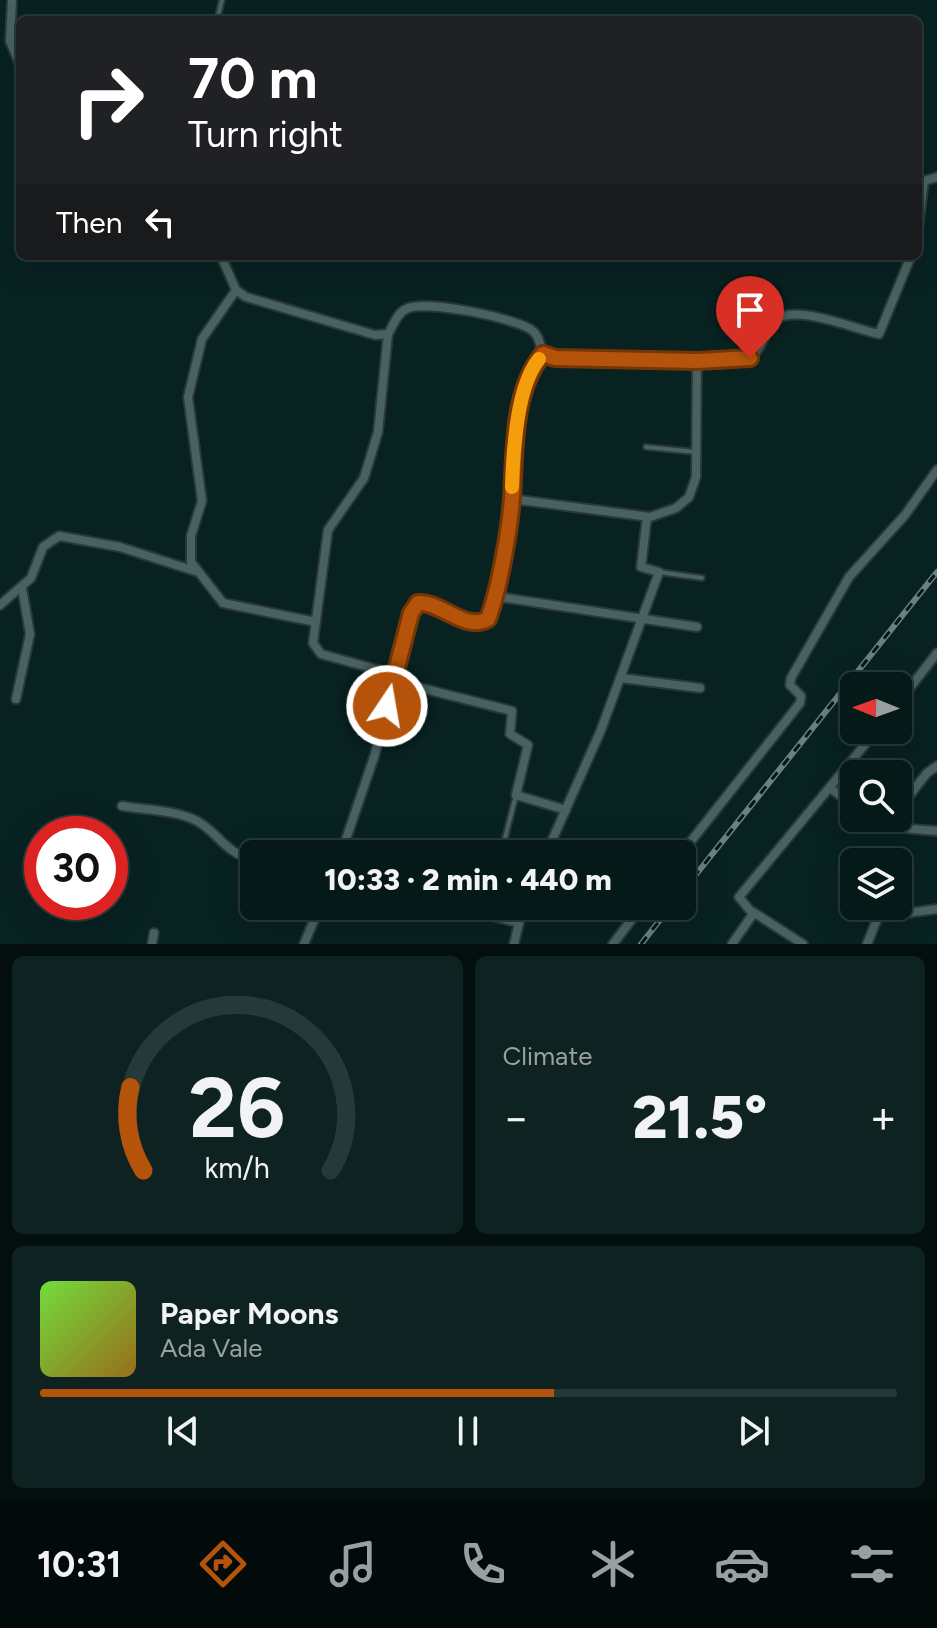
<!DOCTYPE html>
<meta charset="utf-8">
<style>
:root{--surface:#061919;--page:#0f2222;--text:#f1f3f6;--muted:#98a0a2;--line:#273838;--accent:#b45309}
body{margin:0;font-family:Figtree,sans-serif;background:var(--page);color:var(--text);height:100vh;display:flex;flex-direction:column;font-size:30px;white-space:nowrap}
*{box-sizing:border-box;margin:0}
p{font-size:26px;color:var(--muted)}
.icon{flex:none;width:44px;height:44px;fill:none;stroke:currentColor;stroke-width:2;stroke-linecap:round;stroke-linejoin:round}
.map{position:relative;height:944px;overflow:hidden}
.sheet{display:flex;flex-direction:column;gap:12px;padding:12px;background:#030e0e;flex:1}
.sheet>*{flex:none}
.guide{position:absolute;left:16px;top:16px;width:906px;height:244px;border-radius:12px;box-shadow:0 8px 32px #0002,0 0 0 2px var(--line);background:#202124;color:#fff;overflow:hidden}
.needle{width:52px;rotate:271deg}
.tools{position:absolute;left:840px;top:672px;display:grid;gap:16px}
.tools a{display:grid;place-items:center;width:72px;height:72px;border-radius:12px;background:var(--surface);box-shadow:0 8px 32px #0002,0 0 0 2px var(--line);font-size:40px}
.speed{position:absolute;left:24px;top:816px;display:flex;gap:16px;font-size:40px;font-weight:700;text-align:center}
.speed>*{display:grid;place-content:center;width:104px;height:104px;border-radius:50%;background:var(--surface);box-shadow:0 8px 32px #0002,0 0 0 2px var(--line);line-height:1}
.speed .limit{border:12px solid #d22;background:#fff;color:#111}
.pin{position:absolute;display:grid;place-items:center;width:68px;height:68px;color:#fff;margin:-82px -34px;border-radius:50% 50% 50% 0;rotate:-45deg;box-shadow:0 0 8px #0007}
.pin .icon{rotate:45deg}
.me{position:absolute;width:88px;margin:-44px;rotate:12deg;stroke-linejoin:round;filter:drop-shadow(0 0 6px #0008)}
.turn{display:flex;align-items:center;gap:28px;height:168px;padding:0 40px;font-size:36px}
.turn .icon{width:104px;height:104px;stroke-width:2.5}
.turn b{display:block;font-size:56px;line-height:68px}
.then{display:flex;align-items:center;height:76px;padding:0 40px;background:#0003;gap:16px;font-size:30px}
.big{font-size:60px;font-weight:800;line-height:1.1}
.sheet .card{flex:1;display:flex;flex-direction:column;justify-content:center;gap:12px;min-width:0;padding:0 28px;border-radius:12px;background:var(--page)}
.sheet .dial{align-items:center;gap:0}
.dial svg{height:208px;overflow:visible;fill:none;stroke:var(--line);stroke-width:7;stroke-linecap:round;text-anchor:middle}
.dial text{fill:var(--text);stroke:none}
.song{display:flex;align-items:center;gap:24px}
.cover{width:96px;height:96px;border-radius:12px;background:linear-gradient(135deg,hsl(100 70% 55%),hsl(40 70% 35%))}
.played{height:8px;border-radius:4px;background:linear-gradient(90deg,var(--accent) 60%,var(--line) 60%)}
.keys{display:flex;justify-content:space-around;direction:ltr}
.heat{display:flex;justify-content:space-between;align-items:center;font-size:44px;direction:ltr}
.sheet .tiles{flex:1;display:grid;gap:12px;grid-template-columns:1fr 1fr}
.card:last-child{grid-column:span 2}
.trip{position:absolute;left:240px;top:840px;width:456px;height:80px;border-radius:12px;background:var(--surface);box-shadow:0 8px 32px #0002,0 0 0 2px var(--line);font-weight:800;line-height:80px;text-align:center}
.tabs{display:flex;height:128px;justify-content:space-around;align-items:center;background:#020a0a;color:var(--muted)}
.tabs .icon{width:56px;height:56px}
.tabs .selected{color:var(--accent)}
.tabs b{font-size:36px;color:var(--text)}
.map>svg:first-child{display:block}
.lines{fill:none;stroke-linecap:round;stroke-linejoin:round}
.service-casing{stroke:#2c3838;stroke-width:8}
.minor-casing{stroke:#2c3838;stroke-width:12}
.service{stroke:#486262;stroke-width:4}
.minor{stroke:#486262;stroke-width:8}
.rail-casing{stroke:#6c807f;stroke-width:6}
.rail{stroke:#011818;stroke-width:3;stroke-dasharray:9;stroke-linecap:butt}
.route-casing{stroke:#753606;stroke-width:20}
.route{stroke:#b45309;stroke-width:14}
.slow{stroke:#f59e0b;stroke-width:14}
</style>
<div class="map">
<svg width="937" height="944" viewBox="0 0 937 944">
<rect width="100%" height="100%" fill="#082121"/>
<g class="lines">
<g class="service-casing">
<g id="service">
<path d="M217,20l5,-20"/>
<path d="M646,447l50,5"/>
<path d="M659,572l43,6"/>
<path d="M501,854l15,-59"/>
</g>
</g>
<g class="minor-casing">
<g id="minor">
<path d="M12,0l-2,41 10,24"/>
<path d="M918,229l6,-48 13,-4"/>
<path d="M221,256l15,34 10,7 129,38 13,-1c5,-8 9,-21 18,-25 17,-10 111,9 127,22 9,8 5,19 15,26l130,4 72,-3c13,-10 14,-26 24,-37 20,-19 82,9 105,13l32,-78"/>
<path d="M236,290l-34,49 -14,58 14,104 -11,35v26l32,41 93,19"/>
<path d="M543,354c-28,34 -30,102 -31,145l138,18 26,-9 13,-11 7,-20 1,-116"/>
<path d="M493,596l204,31"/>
<path d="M0,605l31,-27 12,-31 16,-11 61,11 75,24"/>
<path d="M392,677l19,-64 7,-10c22,-2 47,29 70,16l24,-120"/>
<path d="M621,678l79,10"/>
<path d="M393,681l119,30 -2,23 18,11 -12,50 50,15"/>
<path d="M16,699l14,-65 -8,-46"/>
<path d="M898,703l39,-50"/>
<path d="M830,788l24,18"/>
<path d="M122,806c24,4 53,4 75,15 22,12 29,34 57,38"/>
<path d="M898,810l29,-37 10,-7"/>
<path d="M871,818l18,9 48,4"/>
<path d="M341,854l34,-100 18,-73 -7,-9 -65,-18 -8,-11 15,-113 36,-52 14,-46 10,-98"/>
<path d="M546,854l55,-124 58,-158 -18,-5 6,-50"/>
<path d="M681,854l119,-151 1,-7 -11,-11 1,-7 58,-101 56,-62 32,-45"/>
<path d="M465,909l54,14"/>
<path d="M753,912l50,32"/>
<path d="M152,944l2,-11"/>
<path d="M304,944l16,-38"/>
<path d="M514,944l9,-38"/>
<path d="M613,944l29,-38"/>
<path d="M732,944l21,-30 -14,-17 138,-167"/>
<path d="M867,944l11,-27 59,-8"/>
</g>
</g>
<use href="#service" class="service"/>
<use href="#minor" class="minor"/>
<g class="rail-casing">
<g id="rail">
<path d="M682,892l255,-320"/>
<path d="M641,944l30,-38"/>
</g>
</g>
<use href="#rail" class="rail"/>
</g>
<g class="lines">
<g class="route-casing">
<path id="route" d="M387,706l24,-93 7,-10c22,-2 47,29 70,16 11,-29 22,-90 24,-122 3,-45 0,-106 31,-143l12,4 142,3 53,-3"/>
</g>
<use href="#route" class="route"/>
<path class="slow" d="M512,487c1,-34 5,-102 27,-128"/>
</g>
</svg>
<div class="tools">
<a><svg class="needle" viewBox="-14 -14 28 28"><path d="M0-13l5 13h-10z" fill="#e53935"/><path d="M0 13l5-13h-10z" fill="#98a0a2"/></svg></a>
<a><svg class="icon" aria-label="search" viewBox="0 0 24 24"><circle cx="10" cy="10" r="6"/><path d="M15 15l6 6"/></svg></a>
<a><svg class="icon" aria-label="layers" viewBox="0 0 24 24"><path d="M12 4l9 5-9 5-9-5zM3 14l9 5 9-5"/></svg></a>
</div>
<div class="speed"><div class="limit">30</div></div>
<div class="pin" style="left:750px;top:358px;background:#d93025"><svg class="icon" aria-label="arrive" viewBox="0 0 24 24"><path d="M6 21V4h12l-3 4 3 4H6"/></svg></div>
<svg class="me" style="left:387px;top:706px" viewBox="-20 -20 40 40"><circle r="17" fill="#b45309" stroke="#fff" stroke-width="3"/><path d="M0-11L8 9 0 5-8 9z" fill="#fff"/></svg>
<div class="trip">10:33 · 2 min · 440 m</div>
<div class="guide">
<div class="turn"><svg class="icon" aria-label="right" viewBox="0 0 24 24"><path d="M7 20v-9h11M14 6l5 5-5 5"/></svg><div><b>70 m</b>Turn right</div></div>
<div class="then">Then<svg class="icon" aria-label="left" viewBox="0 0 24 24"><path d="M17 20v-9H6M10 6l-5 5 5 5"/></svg></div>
</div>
</div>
<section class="sheet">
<div class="tiles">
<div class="card dial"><svg viewBox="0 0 100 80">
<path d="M14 69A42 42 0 1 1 86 69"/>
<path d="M14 69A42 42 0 0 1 9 37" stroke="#b45309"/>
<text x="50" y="56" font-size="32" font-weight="700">26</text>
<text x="50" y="72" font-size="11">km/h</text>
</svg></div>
<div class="card"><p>Climate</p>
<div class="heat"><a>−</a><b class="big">21.5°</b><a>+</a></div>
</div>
<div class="card">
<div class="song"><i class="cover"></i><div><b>Paper Moons</b><p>Ada Vale</p></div></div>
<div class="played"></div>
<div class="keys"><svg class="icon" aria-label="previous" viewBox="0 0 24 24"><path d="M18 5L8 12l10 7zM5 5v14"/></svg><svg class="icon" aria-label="pause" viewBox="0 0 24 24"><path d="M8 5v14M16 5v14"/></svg><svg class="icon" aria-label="next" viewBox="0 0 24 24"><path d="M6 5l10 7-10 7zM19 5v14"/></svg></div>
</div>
</div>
</section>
<nav class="tabs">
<b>10:31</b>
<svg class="icon selected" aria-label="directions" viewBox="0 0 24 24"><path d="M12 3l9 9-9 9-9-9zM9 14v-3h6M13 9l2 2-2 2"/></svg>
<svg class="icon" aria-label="music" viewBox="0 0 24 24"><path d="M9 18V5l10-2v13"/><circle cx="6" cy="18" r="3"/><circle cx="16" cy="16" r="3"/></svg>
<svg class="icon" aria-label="phone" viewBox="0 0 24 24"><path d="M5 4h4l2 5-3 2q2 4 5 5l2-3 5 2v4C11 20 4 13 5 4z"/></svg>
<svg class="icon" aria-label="climate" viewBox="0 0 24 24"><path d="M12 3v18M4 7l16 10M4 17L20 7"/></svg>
<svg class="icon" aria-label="car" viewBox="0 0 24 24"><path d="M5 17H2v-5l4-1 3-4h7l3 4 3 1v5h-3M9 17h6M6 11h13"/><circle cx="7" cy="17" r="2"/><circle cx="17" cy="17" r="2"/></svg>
<svg class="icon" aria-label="filters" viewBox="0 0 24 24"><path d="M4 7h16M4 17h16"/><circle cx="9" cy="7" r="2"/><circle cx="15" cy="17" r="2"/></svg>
</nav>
